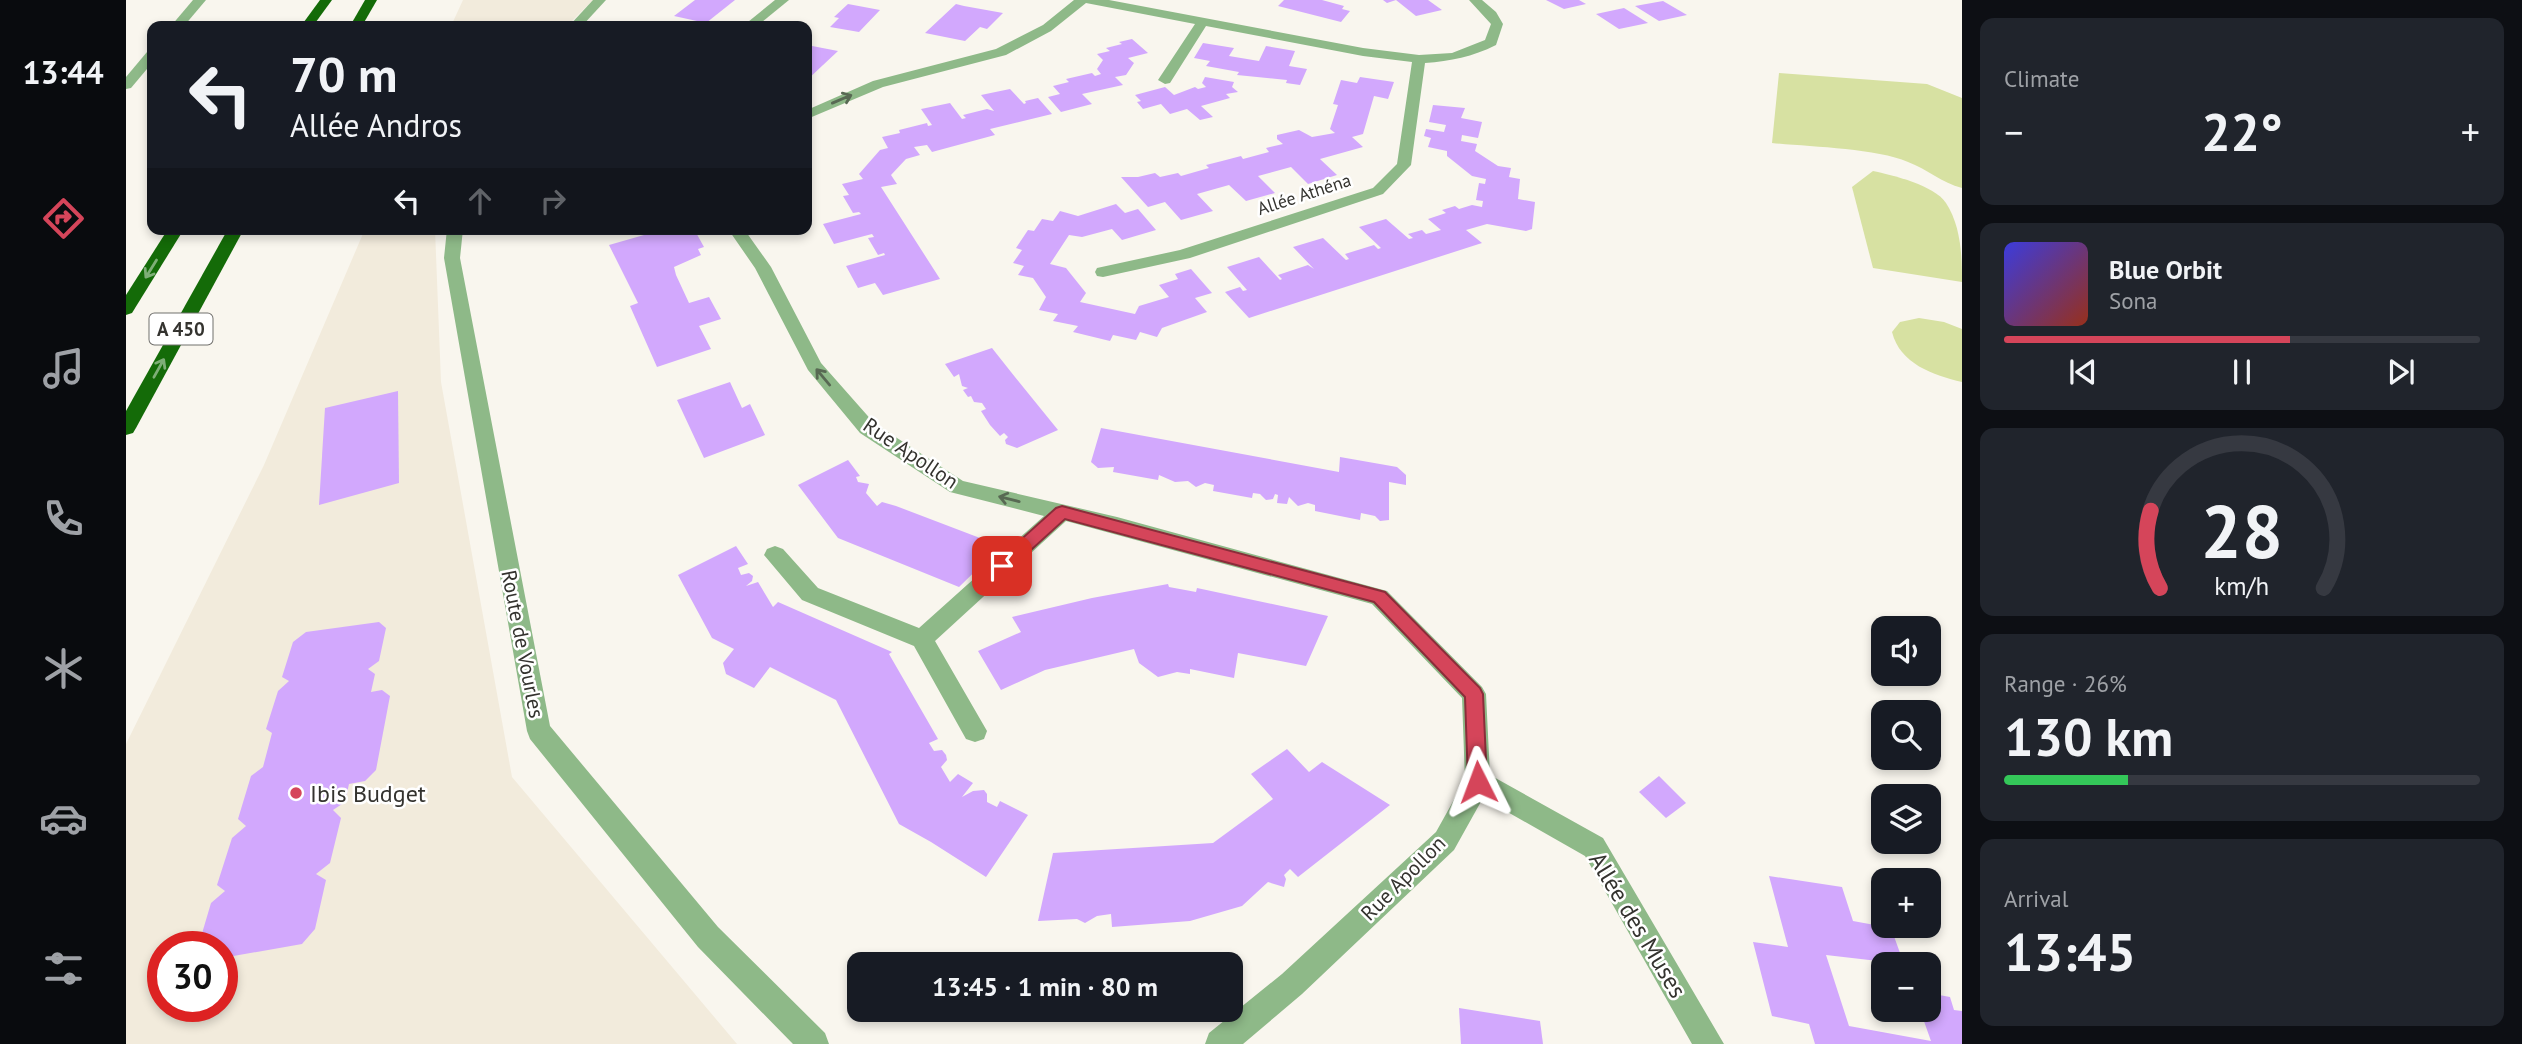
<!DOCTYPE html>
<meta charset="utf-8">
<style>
:root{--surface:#171b24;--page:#20242c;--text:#f1f3f6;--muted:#9ea1a6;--line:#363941;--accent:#d5455a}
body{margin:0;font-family:"PT Sans",sans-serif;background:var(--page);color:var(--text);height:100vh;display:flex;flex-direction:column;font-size:26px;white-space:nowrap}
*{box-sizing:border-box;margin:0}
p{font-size:23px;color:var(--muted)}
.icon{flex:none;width:38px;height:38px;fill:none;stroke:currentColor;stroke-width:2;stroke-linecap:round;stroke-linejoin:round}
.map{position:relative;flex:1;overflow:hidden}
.panel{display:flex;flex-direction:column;gap:18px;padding:18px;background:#0d0f14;width:560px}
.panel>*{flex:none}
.top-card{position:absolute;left:21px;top:21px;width:665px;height:214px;border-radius:14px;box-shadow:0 4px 10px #0003;background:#171b24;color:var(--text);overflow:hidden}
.buttons{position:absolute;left:1745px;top:616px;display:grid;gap:14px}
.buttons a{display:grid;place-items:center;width:70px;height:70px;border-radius:14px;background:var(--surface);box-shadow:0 4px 10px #0003;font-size:35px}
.speed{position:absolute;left:21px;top:931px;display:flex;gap:14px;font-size:35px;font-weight:700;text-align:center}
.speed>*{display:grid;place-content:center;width:91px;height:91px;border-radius:50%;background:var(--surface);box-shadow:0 4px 10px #0003;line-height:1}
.speed .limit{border:10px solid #d22;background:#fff;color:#111}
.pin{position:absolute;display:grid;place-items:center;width:60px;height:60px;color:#fff;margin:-30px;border-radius:14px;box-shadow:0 4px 10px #0006}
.me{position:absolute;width:77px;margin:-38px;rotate:357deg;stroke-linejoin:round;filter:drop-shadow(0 0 5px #0008)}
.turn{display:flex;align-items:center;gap:24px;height:147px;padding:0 28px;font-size:32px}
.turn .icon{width:91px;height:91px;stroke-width:2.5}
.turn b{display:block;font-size:49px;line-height:60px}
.lanes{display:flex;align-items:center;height:66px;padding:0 28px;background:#0003;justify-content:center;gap:35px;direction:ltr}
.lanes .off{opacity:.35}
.big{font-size:52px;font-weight:800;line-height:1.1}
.panel .widget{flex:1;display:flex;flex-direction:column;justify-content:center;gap:10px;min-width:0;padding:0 24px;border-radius:14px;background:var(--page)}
.panel .dial{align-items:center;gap:0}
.dial svg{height:182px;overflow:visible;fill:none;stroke:var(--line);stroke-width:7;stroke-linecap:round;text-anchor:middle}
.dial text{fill:var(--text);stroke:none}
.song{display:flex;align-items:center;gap:21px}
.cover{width:84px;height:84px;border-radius:10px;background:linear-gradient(135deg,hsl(240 70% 55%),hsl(10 70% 35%))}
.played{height:7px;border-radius:4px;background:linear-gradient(90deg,var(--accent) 60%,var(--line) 60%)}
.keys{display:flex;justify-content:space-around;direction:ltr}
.heat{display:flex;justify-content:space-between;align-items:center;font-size:38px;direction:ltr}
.charge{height:10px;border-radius:5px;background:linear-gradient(90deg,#34c759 26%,var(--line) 0)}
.trip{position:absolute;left:721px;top:952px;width:396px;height:70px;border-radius:14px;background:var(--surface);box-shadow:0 4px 10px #0003;font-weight:800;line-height:70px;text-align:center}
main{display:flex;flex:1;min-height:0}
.tabs{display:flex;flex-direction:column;width:126px;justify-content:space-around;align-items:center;background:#090b0e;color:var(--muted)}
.tabs .icon{width:49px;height:49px}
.tabs .on{color:var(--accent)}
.tabs b{font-size:32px;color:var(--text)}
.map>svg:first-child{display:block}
.built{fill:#f2ebdc;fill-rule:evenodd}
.green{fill:#d7e1a2}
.building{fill:#d2a8fd}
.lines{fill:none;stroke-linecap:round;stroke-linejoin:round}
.street{fill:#8eb988;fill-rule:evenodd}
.highway{fill:#146b08;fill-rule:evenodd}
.oneway{stroke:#586953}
.oneway2{stroke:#7eae77}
.route{fill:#d5455a;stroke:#8a2d3a;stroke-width:2}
.poi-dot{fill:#d5455a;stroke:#fff;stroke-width:2.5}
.labels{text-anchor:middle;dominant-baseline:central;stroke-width:5;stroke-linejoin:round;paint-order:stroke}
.far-street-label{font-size:18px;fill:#34332f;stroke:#fff}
.shield{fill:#fff;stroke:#71706d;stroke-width:2}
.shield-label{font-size:19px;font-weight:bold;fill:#34332f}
.street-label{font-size:21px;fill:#34332f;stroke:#fff}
.near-poi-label{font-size:24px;fill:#34332f;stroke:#fff;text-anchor:start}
.near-street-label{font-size:24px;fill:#34332f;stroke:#fff}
</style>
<main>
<nav class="tabs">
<b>13:44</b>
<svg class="icon on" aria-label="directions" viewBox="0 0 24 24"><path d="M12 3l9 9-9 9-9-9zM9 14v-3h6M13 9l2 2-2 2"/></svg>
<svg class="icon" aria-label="music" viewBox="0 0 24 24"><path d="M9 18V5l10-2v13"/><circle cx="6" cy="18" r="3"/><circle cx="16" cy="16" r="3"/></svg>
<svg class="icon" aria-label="phone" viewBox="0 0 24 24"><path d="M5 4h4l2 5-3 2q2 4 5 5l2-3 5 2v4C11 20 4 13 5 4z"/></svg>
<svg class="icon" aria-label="climate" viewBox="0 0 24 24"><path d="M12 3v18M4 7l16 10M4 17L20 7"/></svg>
<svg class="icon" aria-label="car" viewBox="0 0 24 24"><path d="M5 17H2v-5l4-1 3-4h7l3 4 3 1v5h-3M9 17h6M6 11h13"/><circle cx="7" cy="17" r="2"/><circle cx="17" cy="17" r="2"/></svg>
<svg class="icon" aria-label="filters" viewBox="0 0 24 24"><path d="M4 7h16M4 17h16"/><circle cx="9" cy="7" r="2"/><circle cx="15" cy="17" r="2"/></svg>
</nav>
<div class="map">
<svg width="1836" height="1044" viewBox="0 0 1836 1044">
<rect width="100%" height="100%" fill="#f9f6ee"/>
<g class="built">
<path d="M337,0h130l-26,26h-116z"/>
<path d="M239,229h70l6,153 71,395 225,267h-611v-300l138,-279zM37,947h59v59h-59z"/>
</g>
<g class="green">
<path d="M1653,73l148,11 35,14v90c-20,-5 -35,-19 -54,-26 -33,-14 -99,-15 -136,-19z"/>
<path d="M1747,171c19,4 61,14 73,32 15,23 16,53 16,79l-89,-14 -21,-81z"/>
<path d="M1793,318l25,4 18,7v53c-29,-7 -62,-18 -70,-50l8,-10z"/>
</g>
<g class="building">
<path d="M569,0h40l-29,23 -32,-7z"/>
<path d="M1158,0h38l22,6 -2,3 8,2 -9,11 -63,-16z"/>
<path d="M1257,0h45l14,10 -26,6 -20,-16 -9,3z"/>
<path d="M1420,0h33l7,4 -22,5z"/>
<path d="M1537,1l24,14 -28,6 -24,-15z"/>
<path d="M722,4l32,6 -21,22 -29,-5 9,-9 -5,-1z"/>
<path d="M830,4l8,2 39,7 -16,16 -7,-2 -15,14 -40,-8z"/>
<path d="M1498,8l24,15 -29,6 -23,-15z"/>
<path d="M1006,39l16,14 -20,5 6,5 -8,12 -11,2 8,8 -41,9 10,10 -31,8 -13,-15 12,-3 -7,-8 16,-4 -3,-3 26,-6 3,3 6,-2 -4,-5 6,-9 -6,-6 13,-3 -4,-3 16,-4 -3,-2z"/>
<path d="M1077,43l31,5 -5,8 30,5 7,-15 29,5 -6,15 18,3 -7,16 -14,-2 1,-3 -50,-5 2,-3 -33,-6 4,-5 -16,-3z"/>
<path d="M681,45l31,6 -31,29z"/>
<path d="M1079,77l29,5 -2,5 6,5 -12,2 4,4 -29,8 12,11 -13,3 -13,-11 -17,5 -9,-10 -18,5 -6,-7 4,-1 -6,-6 30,-8 9,8 21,-8 3,2 8,-2 -4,-4z"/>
<path d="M1234,77l34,5 -6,17 -14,-3 -11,38 -11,3 11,10 -43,12 17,16 -29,9 -17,-17 -33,9 17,17 -29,8 -17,-16 -32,9 16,17 -32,9 -16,-18 -17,5 -27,-30h17l17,-4 5,4 18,-4 3,3 28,-8 -3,-3 16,-4 19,-5 2,3 26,-7 -3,-4 17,-4 -6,-5v-4l22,-5 13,7 23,-4 -5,-4 8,-24 -5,-1 8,-24 16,3z"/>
<path d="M884,89l14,15 2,-1 -1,-2 13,-3 14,16 -62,15 5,6 -63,17 -5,-7 -13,2 6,8 -14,4 -15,16 6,9 -16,3 59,92 -57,16 -8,-12 -17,5 -12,-22 39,-11 -1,-2 -6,2 -10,-17 6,-1 -2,-3 -38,10 -6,-11 -5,-9 38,-10 -2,-2 -6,1 -10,-17 6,-1 -7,-11 21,-5 -4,-5 21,-24 8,-2 -6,-11 18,-4 -1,-3 28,-7 1,3 4,-1 -11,-16 29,-6 12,16 4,-1 -3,-3 24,-6 7,2 -13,-16z"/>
<path d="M1307,105l32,3 -4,10 21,4 -4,16 -16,-3 -1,6 16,3 -2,7 23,15 13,2 -2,9 11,2 -2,20 17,3 -3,27 -6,2 -39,-7 -21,6 16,13 -233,75 -24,-26 15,-5 3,4 4,-1 -20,-23 32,-10 21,23 2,-1 -4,-4 30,-10 6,4 -21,-22 30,-9 23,22 3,-1 -4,-5 29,-9 4,4 3,-1 -22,-21 27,-8 23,20 4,-1 -5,-4 14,-4 4,4 15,-4 -13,-11 18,-6 -4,-3 13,-4 4,3 13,-4 10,2 1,-6 -7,-1 3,-17 6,1 1,-5 -14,-3 -25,-20v-5l-19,-4 3,-9 -7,-2 2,-7 18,3 2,-7 -17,-3z"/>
<path d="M990,204l9,9 13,-4 18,21 -34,10 -10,-11 -30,8 -13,-2 -19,29 16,4 20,25 -6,9 55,12 4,-8 30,-9 -10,-12 19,-6 -3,-5 16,-5 21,24 -17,5 12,14 -45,16 -5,9 -17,-5 -4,8 -23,-5 -3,6 -37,-9 5,-6 -25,-5 5,-7 -19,-4 7,-13 -13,-19 -15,-3 6,-9 -11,-3 9,-13 -6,-2 12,-18 6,1 8,-12 11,2 7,-10 18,5z"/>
<path d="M539,229h29l10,18 -6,2 3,6 -27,12 2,8 13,28 20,-6 12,22 -22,7 12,23 -54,18 -27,-61 8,-3 -29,-58z"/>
<path d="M866,348l19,24 47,58 -41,18 -11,-4 -1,-4 3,-3 -4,-4 -4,3 -10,-11 -9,-14 5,-2 -4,-6 -8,-1 -3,-6 -3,1 -5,-7 5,-2 -6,-2 -3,-12 -5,3 -9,-13z"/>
<path d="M604,382l12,26 8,-4 15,31 -61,23 -27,-58z"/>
<path d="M272,391l1,92 -80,22 6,-97z"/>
<path d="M975,428l238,44 1,-15 57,10 9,8v10l-17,-3v38l-9,1 -5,-5 -14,-3 -1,7 -45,-9v-6l-7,-2 -10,3 -9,-9 -2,7 -10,-1 1,-8 -3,-1 -2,5 -7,1 -6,-6 -7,-1 -1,5 -39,-7 1,-6 -9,-2 -9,4 -8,-6 -13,1 -16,-7 -1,5 -45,-8 1,-5 -16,1 -7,-6z"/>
<path d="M722,460l12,16 -4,1 2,5 11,2 -3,9 11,13 5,-4 14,4 105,40 -42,41 -121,-49 -40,-53z"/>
<path d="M610,546l12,18 -10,4 3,7 8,-2 4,3 -1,5 -6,5 12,-4 15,25 5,-5 114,50 -3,2 49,85 -9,4 5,8 8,-1 4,5 1,5 -6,7 9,15 8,-8 15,9 -11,14 11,-6 11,-1 3,4v8l10,5 3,-6 28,14 -42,62 -55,-35 -32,-18 -63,-124 -66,-33 -16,21 -28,-14 -3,-11 11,-14 -22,-11 -34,-63z"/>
<path d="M1042,584l1,3 27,5 1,-4 131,28 -22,50 -68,-13 -4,25 -44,-9v5l-13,-2 -19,5 -19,-14 -5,-14 -89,21 -44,20 -23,-39 43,-19 -9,-15 80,-19z"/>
<path d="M253,622l7,6 -7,33 -11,8 7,5 -4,18 11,-2 8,6 -14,74 -11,11 -16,3 -4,18 -12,8 8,8 -11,45 -14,11 10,6 -11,49 -13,15 -80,14v-11h-24l13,-44 14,-12 -8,-6 15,-47 14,-12 -8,-7 13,-43 12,-9 9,-34 -6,-4 12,-38 11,-10 -7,-4 11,-35 13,-10z"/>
<path d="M1161,749l22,23 13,-10 68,43 -92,72 -8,-8 -6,6 2,4 -2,8 -16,-5 -26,24 -52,15 -78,6 -1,-13 -14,2 -12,7 -8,-4 -39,2 15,-68 160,-10 60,-44 -22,-25z"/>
<path d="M1533,776l27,27 -20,15 -27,-26z"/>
<path d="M1643,876l73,11 11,34 38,7 13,36 -78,-9 23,71 82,15 -11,-31h8v-17l22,4 4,13 8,1v33h-147l-6,-20 -37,-8 -19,-74 35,5z"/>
<path d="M1333,1008l81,13 3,23h-82z"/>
</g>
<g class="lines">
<g class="street">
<path d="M67,0h13l-22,26h-13z"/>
<path d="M467,0h13l-24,26h-13z"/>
<path d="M649,0h14l-32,26h-14z"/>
<path d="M948,0h35l254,48 56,7 33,-2 33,-13 6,-16 -22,-24h13l14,12 7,12 -7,21c-24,12 -45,16 -71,18l-14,102 -28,29 -193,64 -87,19 -6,-1 -2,-4 2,-4 83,-18 193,-62 24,-24 15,-102 -49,-6 -157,-30 -36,57 -5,1 -7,-4 37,-56 -109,-21 -35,28 -45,24 -123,32 -76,32v-9l66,-29 123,-32 47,-24z"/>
<path d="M26,51v12l-21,25 -5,1v-12l21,-25z"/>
<path d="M321,229h16l-3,29 90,468 168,201 107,106 4,11h-36l-95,-97 -168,-208 -3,-8 -83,-473z"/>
<path d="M602,229h16l27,38 50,96 53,60 89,58 154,36 270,74 95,96 4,7 4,81 113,63 121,206h-32l-107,-188 -102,-58 -29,52 -152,144 -59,50h-38l4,-11 73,-59 154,-142 29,-52 -3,-82 -90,-94 -306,-83 -131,120 52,90 -3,8 -9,3 -9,-3 -52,-93 -112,-46 -38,-45 3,-6 8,-3 8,3 35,39 101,40 125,-112 -94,-24 -90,-59 -52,-63 -53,-102z"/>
</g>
<g class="highway">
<path d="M194,0h12l-19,26h-12z"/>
<path d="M239,0h12l-15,26h-12z"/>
<path d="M42,229h16l-52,84 -6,2v-20z"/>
<path d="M102,229h16l-108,199 -3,5 -7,2v-24z"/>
</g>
</g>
<defs><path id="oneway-shaft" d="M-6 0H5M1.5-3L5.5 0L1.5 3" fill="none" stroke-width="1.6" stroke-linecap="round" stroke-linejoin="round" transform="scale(1.75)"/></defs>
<g class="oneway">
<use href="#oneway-shaft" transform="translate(716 99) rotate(-23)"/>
<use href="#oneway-shaft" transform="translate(697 377) rotate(-130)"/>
<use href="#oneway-shaft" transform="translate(883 499) rotate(-166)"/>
</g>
<g class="oneway2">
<use href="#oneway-shaft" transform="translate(25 269) rotate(122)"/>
<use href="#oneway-shaft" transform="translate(33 368) rotate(-61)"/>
</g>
<path class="route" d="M936,506l323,86 95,96 3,6 4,88 -2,7 -7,2 -7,-2 -3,-7 -3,-85 -91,-95 -309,-83 -57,52h-12l-3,-5 3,-4 60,-54z"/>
<circle class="poi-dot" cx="170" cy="793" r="7"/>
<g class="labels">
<g class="far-street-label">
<text transform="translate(1178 194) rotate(-18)">Allée Athéna</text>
</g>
<rect class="shield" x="23.5" y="313.5" width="63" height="31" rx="5"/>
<g class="shield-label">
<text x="55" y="329">A 450</text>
</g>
<g class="street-label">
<text transform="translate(785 453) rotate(34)">Rue Apollon</text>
<text transform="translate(397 644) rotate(79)">Route de Vourles</text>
<text transform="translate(1277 878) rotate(-45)">Rue Apollon</text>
</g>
<g class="near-poi-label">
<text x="184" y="793">Ibis Budget</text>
</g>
<g class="near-street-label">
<text transform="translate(1512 925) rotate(59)">Allée des Muses</text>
</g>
</g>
</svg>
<div class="buttons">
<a><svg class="icon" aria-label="sound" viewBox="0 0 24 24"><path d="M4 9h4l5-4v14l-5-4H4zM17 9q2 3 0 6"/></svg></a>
<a><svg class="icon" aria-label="search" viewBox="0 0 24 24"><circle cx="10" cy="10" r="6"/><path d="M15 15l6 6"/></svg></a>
<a><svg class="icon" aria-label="layers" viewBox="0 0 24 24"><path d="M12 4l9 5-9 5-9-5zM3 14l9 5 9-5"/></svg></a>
<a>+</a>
<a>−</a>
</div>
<div class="speed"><div class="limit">30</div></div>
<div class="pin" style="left:876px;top:566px;background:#d93025"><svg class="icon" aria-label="arrive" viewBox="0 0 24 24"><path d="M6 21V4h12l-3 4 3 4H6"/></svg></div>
<svg class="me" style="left:1352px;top:782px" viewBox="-20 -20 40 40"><path d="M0-17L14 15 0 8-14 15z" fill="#d5455a" stroke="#fff" stroke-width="4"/></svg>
<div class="trip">13:45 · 1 min · 80 m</div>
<div class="top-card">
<div class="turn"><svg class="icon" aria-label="left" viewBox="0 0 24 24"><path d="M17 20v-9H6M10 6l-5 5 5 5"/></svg><div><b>70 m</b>Allée Andros</div></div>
<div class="lanes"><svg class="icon" aria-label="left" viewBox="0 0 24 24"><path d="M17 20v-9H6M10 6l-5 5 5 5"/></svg><svg class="icon off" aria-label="ahead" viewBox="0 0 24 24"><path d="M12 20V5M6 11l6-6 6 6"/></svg><svg class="icon off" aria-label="right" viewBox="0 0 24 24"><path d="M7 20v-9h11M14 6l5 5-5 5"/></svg></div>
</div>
</div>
<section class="panel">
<div class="widget"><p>Climate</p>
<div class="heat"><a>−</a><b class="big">22°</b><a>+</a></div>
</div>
<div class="widget">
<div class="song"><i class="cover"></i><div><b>Blue Orbit</b><p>Sona</p></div></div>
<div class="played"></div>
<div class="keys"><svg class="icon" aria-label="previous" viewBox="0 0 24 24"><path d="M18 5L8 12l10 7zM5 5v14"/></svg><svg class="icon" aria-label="pause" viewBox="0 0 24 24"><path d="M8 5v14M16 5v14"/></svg><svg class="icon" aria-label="next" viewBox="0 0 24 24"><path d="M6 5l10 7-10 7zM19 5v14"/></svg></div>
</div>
<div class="widget dial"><svg viewBox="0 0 100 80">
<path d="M14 69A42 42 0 1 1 86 69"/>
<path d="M14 69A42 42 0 0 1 10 35" stroke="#d5455a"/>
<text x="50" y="56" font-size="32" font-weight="700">28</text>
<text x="50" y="72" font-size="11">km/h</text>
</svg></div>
<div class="widget"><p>Range · 26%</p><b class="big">130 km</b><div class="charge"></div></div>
<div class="widget"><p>Arrival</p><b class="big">13:45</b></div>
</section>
</main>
